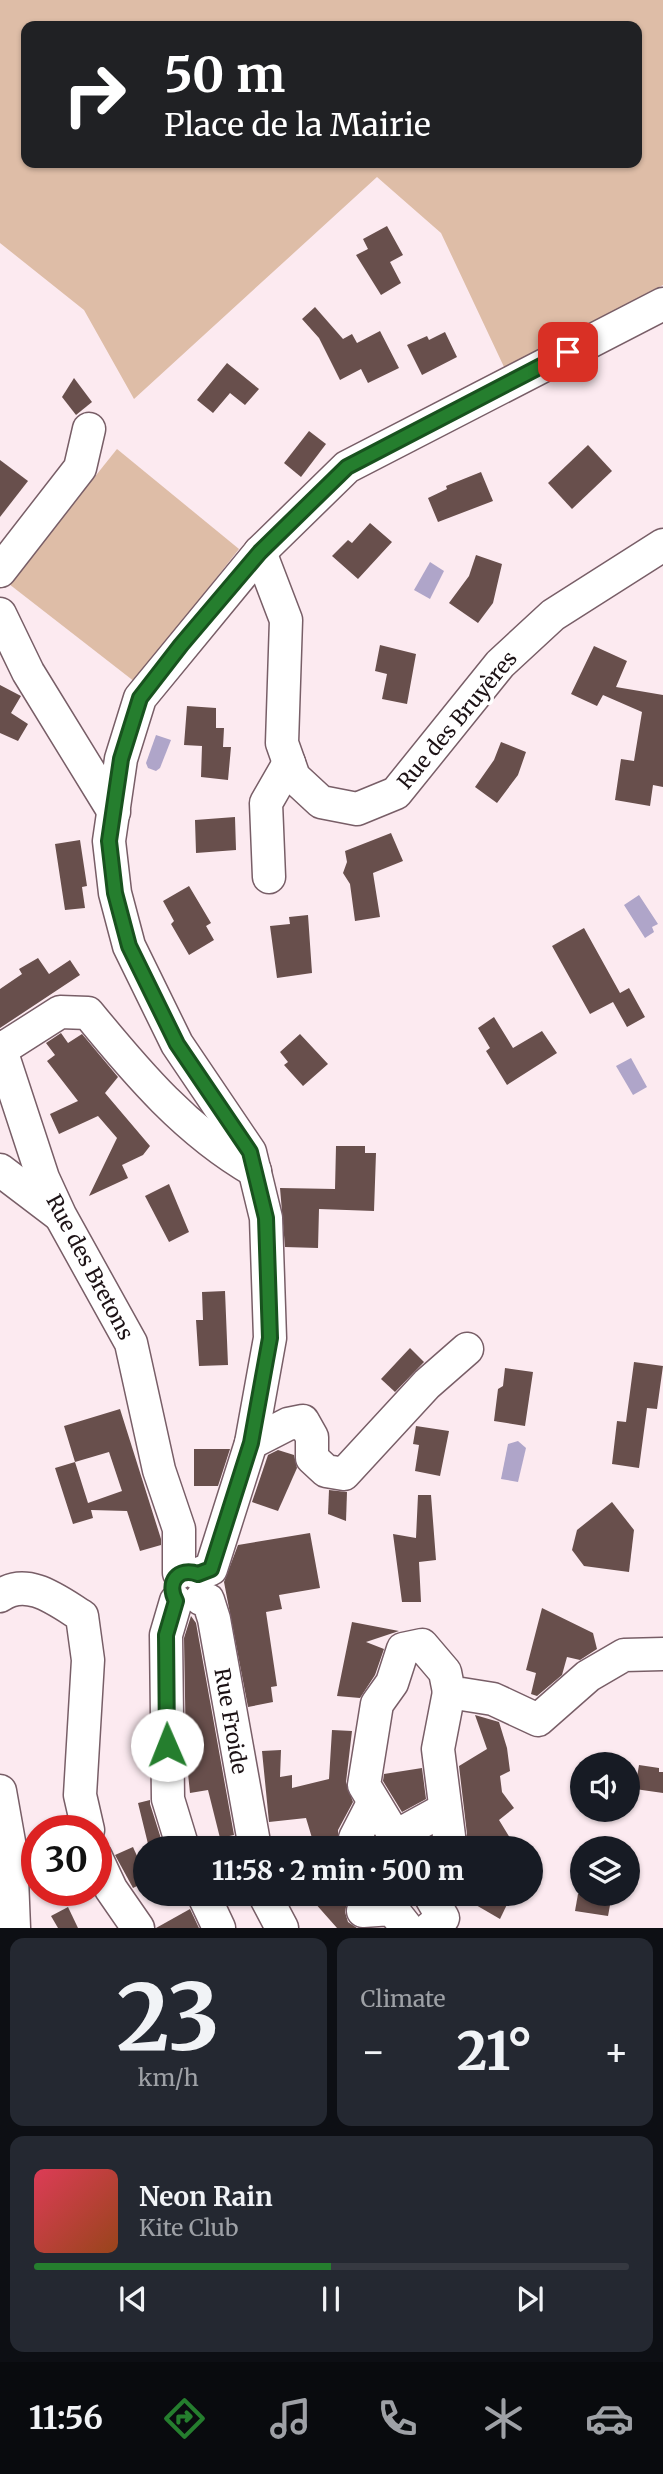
<!DOCTYPE html>
<meta charset="utf-8">
<style>
:root{--surface:#171b24;--page:#242831;--text:#f1f3f6;--muted:#9ea1a6;--line:#363941;--accent:#257e2e}
body{margin:0;font-family:Merriweather,serif;background:var(--page);color:var(--text);height:100vh;display:flex;flex-direction:column;font-size:26px;white-space:nowrap}
*{box-sizing:border-box;margin:0}
p{font-size:23px;color:var(--muted)}
.icon{flex:none;width:38px;height:38px;fill:none;stroke:currentColor;stroke-width:2;stroke-linecap:round;stroke-linejoin:round}
.map{position:relative;height:1928px;overflow:hidden}
.drawer{display:flex;flex-direction:column;gap:10px;padding:10px;background:#0d0f14;flex:1}
.drawer>*{flex:none}
.top-card{position:absolute;left:21px;top:21px;width:621px;height:147px;border-radius:14px;box-shadow:0 2px 5px #0004;background:#202124;color:#fff;overflow:hidden}
.controls{position:absolute;left:570px;top:1752px;display:grid;gap:14px}
.controls a{display:grid;place-items:center;width:70px;height:70px;border-radius:50%;background:var(--surface);box-shadow:0 2px 5px #0004;font-size:35px}
.speed{position:absolute;left:21px;top:1815px;display:flex;gap:14px;font-size:35px;font-weight:700;text-align:center}
.speed>*{display:grid;place-content:center;width:91px;height:91px;border-radius:50%;background:var(--surface);box-shadow:0 2px 5px #0004;line-height:1}
.speed .limit{border:10px solid #d22;background:#fff;color:#111}
.pin{position:absolute;display:grid;place-items:center;width:60px;height:60px;color:#fff;margin:-30px;border-radius:14px;box-shadow:0 4px 10px #0006}
.me{position:absolute;width:77px;margin:-38px;rotate:359deg;stroke-linejoin:round;filter:drop-shadow(0 0 5px #0008)}
.turn{display:flex;align-items:center;gap:24px;height:147px;padding:0 28px;font-size:32px}
.turn .icon{width:91px;height:91px;stroke-width:2.5}
.turn b{display:block;font-size:49px;line-height:60px}
.big{font-size:52px;font-weight:800;line-height:1.1}
.drawer .card{flex:1;display:flex;flex-direction:column;justify-content:center;gap:10px;min-width:0;padding:0 24px;border-radius:14px;background:var(--page)}
.drawer .dial{align-items:center;gap:0}
.dial b{font-size:91px;line-height:1}
.song{display:flex;align-items:center;gap:21px}
.cover{width:84px;height:84px;border-radius:10px;background:linear-gradient(135deg,hsl(350 70% 55%),hsl(20 70% 35%))}
.played{height:7px;border-radius:4px;background:linear-gradient(90deg,var(--accent) 50%,var(--line) 50%)}
.keys{display:flex;justify-content:space-around;direction:ltr}
.heat{display:flex;justify-content:space-between;align-items:center;font-size:38px;direction:ltr}
.drawer .tiles{flex:1;display:grid;gap:10px;grid-template-columns:1fr 1fr}
.card:last-child{grid-column:span 2}
.trip{position:absolute;left:133px;top:1836px;width:410px;height:70px;border-radius:35px;background:var(--surface);box-shadow:0 2px 5px #0004;font-weight:800;line-height:70px;text-align:center}
.dock{display:flex;height:112px;justify-content:space-around;align-items:center;background:#090b0e;color:var(--muted)}
.dock .icon{width:49px;height:49px}
.dock .on{color:var(--accent)}
.dock b{font-size:32px;color:var(--text)}
.map>svg:first-child{display:block}
.green{fill:#debda7;fill-rule:evenodd}
.water{fill:#afa5c9}
.building{fill:#684f4c;fill-rule:evenodd}
.lines{fill:none;stroke-linecap:round;stroke-linejoin:round}
.minor-casing{stroke:#785e67;stroke-width:35}
.minor{stroke:#fff;stroke-width:32}
.route-casing{stroke:#18521e;stroke-width:18}
.route{stroke:#257e2e;stroke-width:12}
.labels{text-anchor:middle;dominant-baseline:central;stroke-width:7;stroke-linejoin:round;paint-order:stroke}
.street-label{font-size:21px;fill:#1c1215;stroke:#fff}
</style>
<div class="map">
<svg width="663" height="1928" viewBox="0 0 663 1928">
<rect width="100%" height="100%" fill="#fceaf0"/>
<g class="green">
<path d="M0,0h663v285l-158,84 -64,-136 -64,-56 -243,222 -50,-89 -84,-67zM26,26h611v137h-611z"/>
<path d="M117,449l122,100 -104,133 -126,-98z"/>
</g>
<g class="water">
<path d="M430,562l14,9 -14,28 -16,-9z"/>
<path d="M156,735l15,5 -11,28 -4,3 -8,-3 -2,-5z"/>
<path d="M639,895l19,29 -6,3 2,5 -9,6 -21,-33z"/>
<path d="M631,1058l16,29 -14,8 -17,-29z"/>
<path d="M518,1441l8,7 -8,34 -17,-3 7,-35z"/>
</g>
<g class="building">
<path d="M387,226l16,29 -13,7 11,21 -20,12 -25,-40 12,-6 -5,-10z"/>
<path d="M315,307l28,32 9,-5 5,9 23,-12 19,37 -31,15 -7,-14 -21,11 -21,-42 -17,-19z"/>
<path d="M445,332l12,25 -35,18 -15,-30 20,-9 2,4z"/>
<path d="M227,363l32,26 -14,16 -15,-12 -17,20 -16,-13z"/>
<path d="M74,378l18,24 -16,13 -14,-18z"/>
<path d="M309,431l17,13 -25,33 -17,-14z"/>
<path d="M588,445l24,26 -40,38 -24,-26z"/>
<path d="M0,460l28,21 -28,36z"/>
<path d="M481,472l12,29 -55,21 -10,-24 19,-9 -1,-3z"/>
<path d="M370,523l22,19 -34,37 -26,-23 16,-16 4,3z"/>
<path d="M476,555l26,9 -9,39 -15,20 -29,-20 20,-27z"/>
<path d="M380,645l36,9 -9,50 -25,-5 5,-25 -12,-3z"/>
<path d="M594,646l33,15 -11,26 47,8v92l-10,-2 -3,21 -35,-6 6,-41 13,2 8,-49 -39,-17 -6,11 -26,-12z"/>
<path d="M0,685l21,11 -10,17 17,11 -10,17 -18,-8z"/>
<path d="M187,706l29,2v20h8l-1,19h8l-3,33 -27,-3 1,-31 -18,-1z"/>
<path d="M501,742l25,10 -8,23 -21,28 -22,-16 19,-27z"/>
<path d="M235,817l1,33 -40,3 -1,-33z"/>
<path d="M391,833l12,28 -30,12 7,44 -25,4 -5,-37 -7,-11 4,-11 -2,-11z"/>
<path d="M80,840l7,46 -5,1 3,21 -20,2 -10,-66z"/>
<path d="M189,886l22,37 -5,3 8,14 -25,15 -18,-31 3,-3 -11,-20z"/>
<path d="M308,915l4,58 -35,5 -7,-52 20,-2 -1,-7z"/>
<path d="M584,928l36,65 9,-5 16,29 -18,10 -14,-25 -23,12 -38,-68z"/>
<path d="M38,958l11,16 21,-14 10,15 -80,53v-39l22,-15 -3,-5z"/>
<path d="M494,1017l19,31 29,-17 15,22 -50,32 -21,-34 4,-3 -12,-20z"/>
<path d="M61,1033l7,10 14,-9 36,43 -13,16 45,53 -7,9 -21,10 6,13 -39,18 28,-58 -19,-22 -39,18 -9,-20 28,-13 -31,-40 8,-6 -9,-12z"/>
<path d="M300,1034l28,30 -25,22 -19,-21 4,-3 -8,-10z"/>
<path d="M336,1146h29v7h11l-2,58 -55,-2 -1,39 -33,-1 -5,-59 55,1z"/>
<path d="M169,1184l20,48 -20,10 -24,-46z"/>
<path d="M225,1291l3,74 -29,1 -3,-46h7l-1,-28z"/>
<path d="M410,1348l14,14 -29,30 -14,-13z"/>
<path d="M634,1362l29,4 -6,43 -10,-1 -8,60 -27,-4 5,-43 9,1z"/>
<path d="M505,1368l28,4 -8,54 -31,-5 4,-32 5,-3z"/>
<path d="M120,1409l41,130v6l-21,6 -13,-40 -36,-1 2,8 -20,6 -18,-56 20,-6 -11,-36zM109,1452l13,39 -34,12 -13,-41z"/>
<path d="M416,1426l33,5 -9,45 -25,-5 4,-26 -6,-1z"/>
<path d="M194,1449h36l-12,37h-24z"/>
<path d="M278,1450l16,5 3,13 -19,43 -26,-9 16,-47z"/>
<path d="M329,1490l18,2 -1,29 -18,-7z"/>
<path d="M418,1495h13l5,65 -17,2 2,40h-19l-9,-68 23,4z"/>
<path d="M612,1502l22,28 -5,42 -45,-6 -12,-16 5,-20z"/>
<path d="M310,1533l10,55 -41,7 3,14 -16,3 11,74 -6,1 2,15 -25,5 -24,-125 14,-37z"/>
<path d="M542,1608l51,25 4,16 -17,11 -13,-3 -5,18 -25,21 -6,-2 5,-21 -10,-3z"/>
<path d="M191,1616l5,7 38,212 -14,3 -12,-48 -18,3 -4,-39 -2,-116z"/>
<path d="M352,1622l47,9 -33,11 18,7 -9,26 -15,23 -23,-2z"/>
<path d="M475,1715l24,7 8,26 3,23 -10,5 2,16 12,16 -15,12 17,28h-54l5,-14 -8,-68 28,-17z"/>
<path d="M332,1730l20,1 -6,51 7,20 -15,28v18h-23l-9,-30 -37,4 -7,-71 19,-1 -1,27 12,-2v13l37,-9z"/>
<path d="M639,1765l20,3v4h4v21l-28,-4z"/>
<path d="M422,1768l4,31 -24,13 -19,-31 1,-7z"/>
<path d="M150,1800v4l14,44h-15l-11,-45z"/>
<path d="M133,1847l12,27v8l-12,6 -18,-33z"/>
<path d="M329,1894h30l-12,8 -2,10 3,10 9,6h-20l-23,-26z"/>
<path d="M457,1894h55l-12,25z"/>
<path d="M578,1894h34l-4,22 -33,-5z"/>
<path d="M68,1907l10,21h-20l-7,-12z"/>
<path d="M190,1909l9,19h-43z"/>
</g>
<g class="lines">
<g class="minor-casing">
<g id="minor">
<path d="M260,552l26,68 -4,123 12,34 27,25 36,7 39,-16 104,-129 53,-49 110,-70"/>
<path d="M0,571l80,-103 9,-39"/>
<path d="M0,614l28,58 86,140"/>
<path d="M269,877l-3,-74 23,-40"/>
<path d="M0,1047l43,131 17,37 71,128 28,127 20,59v44"/>
<path d="M2,1049l58,-37 28,1c49,60 99,119 167,158"/>
<path d="M0,1170l58,44"/>
<path d="M251,1443l37,-19 15,-3 9,16v21l14,13 18,3 83,-90 40,-35"/>
<path d="M198,1574l13,-5 40,-126 19,-105 -4,-120 -16,-66 -73,-108 -48,-98 -14,-53 -6,-52 12,-82 19,-61 120,-146 87,-85 316,-163"/>
<path d="M0,1596c27,-20 58,5 82,20l6,44 -8,135 8,35"/>
<path d="M201,1599l7,1 6,19 41,229"/>
<path d="M176,1601l-10,34 2,164 15,49"/>
<path d="M0,1791l11,62 3,75"/>
<path d="M396,1836l49,-27"/>
<path d="M449,1836l-11,-87 11,-57"/>
<path d="M356,1848l-1,-10 18,-35"/>
<path d="M402,1848l-38,-63 13,-81 15,-21 11,-34 19,-4 23,27 4,20 44,7 45,21 50,-44 36,-21 39,-1"/>
<path d="M96,1857l15,32 27,39"/>
<path d="M203,1894l16,34"/>
<path d="M264,1894l18,34"/>
<path d="M429,1894l14,24 -13,10"/>
<path d="M363,1911l29,-2 15,19"/>
</g>
</g>
<use href="#minor" class="minor"/>
</g>
<g class="lines">
<g class="route-casing">
<path id="route" d="M167,1745l-1,-110 10,-34c-10,-19 2,-34 22,-27l13,-5 40,-126 19,-105 -4,-120 -16,-66 -73,-108 -48,-98 -14,-53 -6,-52 12,-82 19,-61 41,-53 79,-93 87,-85 221,-115"/>
</g>
<use href="#route" class="route"/>
</g>
<g class="labels">
<g class="street-label">
<text transform="translate(457 720) rotate(-50)">Rue des Bruyères</text>
<text transform="translate(90 1267) rotate(62)">Rue des Bretons</text>
<text transform="translate(231 1721) rotate(80)">Rue Froide</text>
</g>
</g>
</svg>
<div class="controls">
<a><svg class="icon" aria-label="sound" viewBox="0 0 24 24"><path d="M4 9h4l5-4v14l-5-4H4zM17 9q2 3 0 6"/></svg></a>
<a><svg class="icon" aria-label="layers" viewBox="0 0 24 24"><path d="M12 4l9 5-9 5-9-5zM3 14l9 5 9-5"/></svg></a>
</div>
<div class="speed"><div class="limit">30</div></div>
<div class="pin" style="left:568px;top:352px;background:#d93025"><svg class="icon" aria-label="arrive" viewBox="0 0 24 24"><path d="M6 21V4h12l-3 4 3 4H6"/></svg></div>
<svg class="me" style="left:167px;top:1745px" viewBox="-20 -20 40 40"><circle r="19" fill="#fff"/><path d="M0-13L10 11 0 6-10 11z" fill="#257e2e"/></svg>
<div class="trip">11:58 · 2 min · 500 m</div>
<div class="top-card">
<div class="turn"><svg class="icon" aria-label="right" viewBox="0 0 24 24"><path d="M7 20v-9h11M14 6l5 5-5 5"/></svg><div><b>50 m</b>Place de la Mairie</div></div>
</div>
</div>
<section class="drawer">
<div class="tiles">
<div class="card dial"><b>23</b><p>km/h</p></div>
<div class="card"><p>Climate</p>
<div class="heat"><a>−</a><b class="big">21°</b><a>+</a></div>
</div>
<div class="card">
<div class="song"><i class="cover"></i><div><b>Neon Rain</b><p>Kite Club</p></div></div>
<div class="played"></div>
<div class="keys"><svg class="icon" aria-label="previous" viewBox="0 0 24 24"><path d="M18 5L8 12l10 7zM5 5v14"/></svg><svg class="icon" aria-label="pause" viewBox="0 0 24 24"><path d="M8 5v14M16 5v14"/></svg><svg class="icon" aria-label="next" viewBox="0 0 24 24"><path d="M6 5l10 7-10 7zM19 5v14"/></svg></div>
</div>
</div>
</section>
<nav class="dock">
<b>11:56</b>
<svg class="icon on" aria-label="directions" viewBox="0 0 24 24"><path d="M12 3l9 9-9 9-9-9zM9 14v-3h6M13 9l2 2-2 2"/></svg>
<svg class="icon" aria-label="music" viewBox="0 0 24 24"><path d="M9 18V5l10-2v13"/><circle cx="6" cy="18" r="3"/><circle cx="16" cy="16" r="3"/></svg>
<svg class="icon" aria-label="phone" viewBox="0 0 24 24"><path d="M5 4h4l2 5-3 2q2 4 5 5l2-3 5 2v4C11 20 4 13 5 4z"/></svg>
<svg class="icon" aria-label="climate" viewBox="0 0 24 24"><path d="M12 3v18M4 7l16 10M4 17L20 7"/></svg>
<svg class="icon" aria-label="car" viewBox="0 0 24 24"><path d="M5 17H2v-5l4-1 3-4h7l3 4 3 1v5h-3M9 17h6M6 11h13"/><circle cx="7" cy="17" r="2"/><circle cx="17" cy="17" r="2"/></svg>
</nav>
